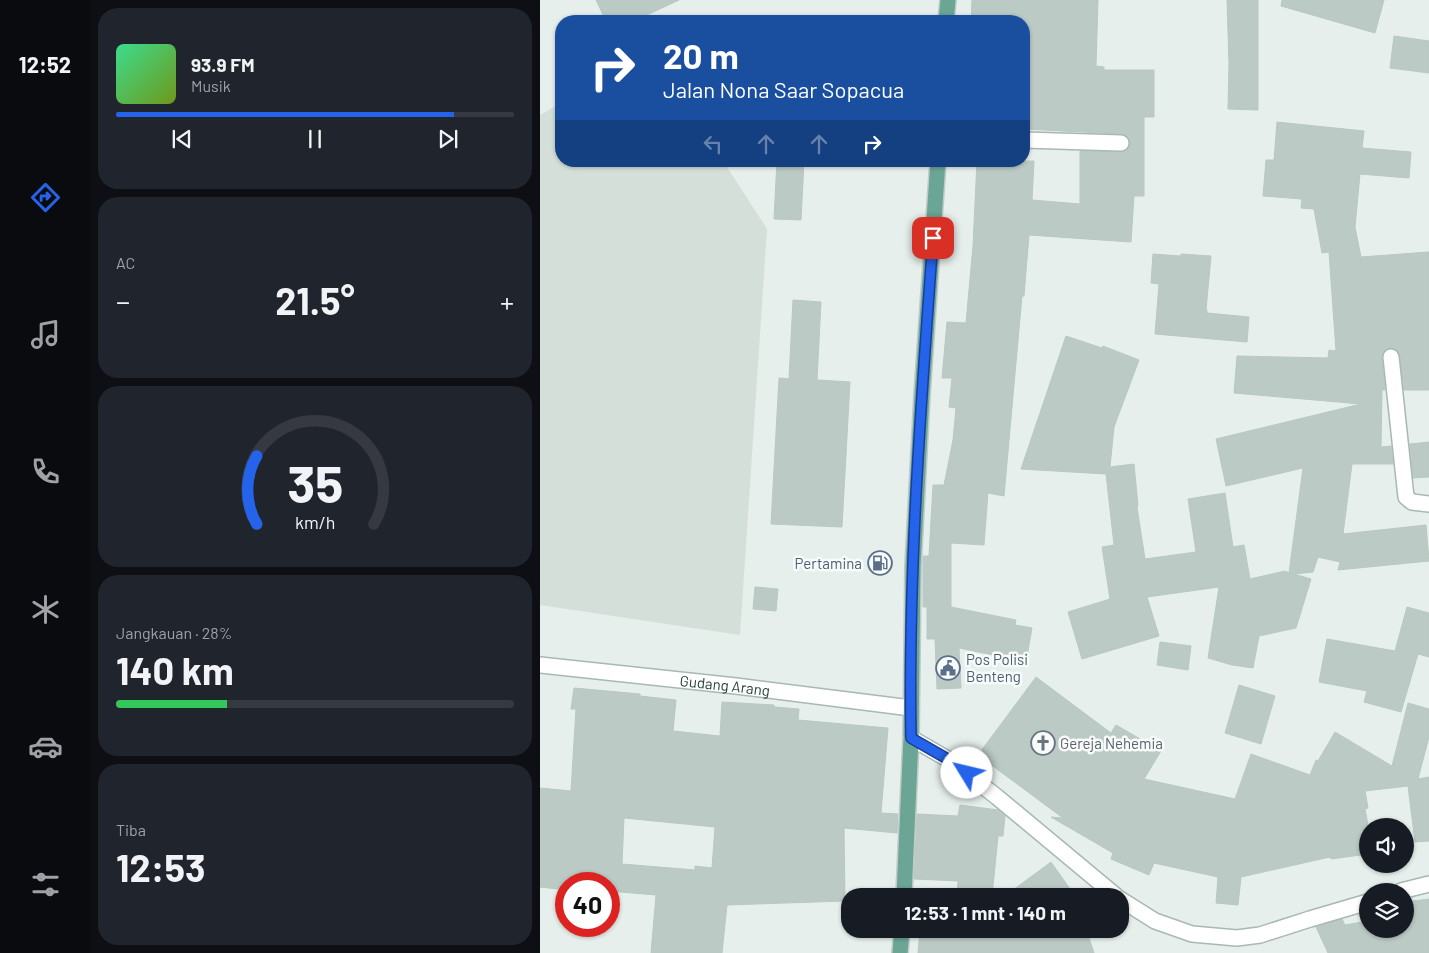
<!DOCTYPE html>
<html lang="id">
<meta charset="utf-8">
<style>
:root{--surface:#171b24;--page:#20242c;--text:#f1f3f6;--muted:#9ea1a6;--line:#363941;--accent:#2563eb}
body{margin:0;font-family:Barlow,sans-serif;background:var(--page);color:var(--text);height:100vh;display:flex;flex-direction:column;font-size:19px;white-space:nowrap}
*{box-sizing:border-box;margin:0}
p{font-size:16px;color:var(--muted)}
.icon{flex:none;width:28px;height:28px;fill:none;stroke:currentColor;stroke-width:2;stroke-linecap:round;stroke-linejoin:round}
.map{position:relative;flex:1;overflow:hidden}
.panel{display:flex;flex-direction:column;gap:8px;padding:8px;background:#0d0f14;width:450px}
.panel>*{flex:none}
.top-card{position:absolute;left:15px;top:15px;width:475px;height:152px;border-radius:20px;box-shadow:0 1px 4px #0004;background:#1a4fa0;color:#fff;overflow:hidden}
.fabs{position:absolute;left:819px;top:818px;display:grid;gap:10px}
.fabs a{display:grid;place-items:center;width:55px;height:55px;border-radius:50%;background:var(--surface);box-shadow:0 1px 4px #0004;font-size:25px}
.speed{position:absolute;left:15px;top:872px;display:flex;gap:10px;font-size:25px;font-weight:700;text-align:center}
.speed>*{display:grid;place-content:center;width:65px;height:65px;border-radius:50%;background:var(--surface);box-shadow:0 1px 4px #0004;line-height:1}
.speed .limit{border:8px solid #d22;background:#fff;color:#111}
.pin{position:absolute;display:grid;place-items:center;width:42px;height:42px;color:#fff;margin:-21px;border-radius:10px;box-shadow:0 2px 8px #0006}
.me{position:absolute;width:55px;margin:-28px;rotate:306deg;stroke-linejoin:round;filter:drop-shadow(0 0 4px #0008)}
.turn{display:flex;align-items:center;gap:18px;height:105px;padding:0 25px;font-size:22px}
.turn .icon{width:65px;height:65px;stroke-width:2.5}
.turn b{display:block;font-size:35px;line-height:42px}
.lanes{display:flex;align-items:center;height:48px;padding:0 25px;background:#0003;justify-content:center;gap:25px;direction:ltr}
.lanes .off{opacity:.35}
.big{font-size:38px;font-weight:700;line-height:1.1}
.panel .tile{flex:1;display:flex;flex-direction:column;justify-content:center;gap:8px;min-width:0;padding:0 18px;border-radius:20px;background:var(--page)}
.panel .dial{align-items:center;gap:0}
.dial svg{height:130px;overflow:visible;fill:none;stroke:var(--line);stroke-width:7;stroke-linecap:round;text-anchor:middle}
.dial text{fill:var(--text);stroke:none}
.song{display:flex;align-items:center;gap:15px}
.cover{width:60px;height:60px;border-radius:8px;background:linear-gradient(135deg,hsl(150 70% 55%),hsl(80 70% 35%))}
.played{height:5px;border-radius:2px;background:linear-gradient(90deg,var(--accent) 85%,var(--line) 85%)}
.keys{display:flex;justify-content:space-around;direction:ltr}
.heat{display:flex;justify-content:space-between;align-items:center;font-size:28px;direction:ltr}
.charge{height:8px;border-radius:4px;background:linear-gradient(90deg,#34c759 28%,var(--line) 0)}
.trip{position:absolute;left:301px;top:888px;width:288px;height:50px;border-radius:20px;background:var(--surface);box-shadow:0 1px 4px #0004;font-weight:700;line-height:50px;text-align:center}
main{display:flex;flex:1;min-height:0}
.tab-bar{display:flex;flex-direction:column;width:90px;justify-content:space-around;align-items:center;background:#090b0e;color:var(--muted)}
.tab-bar .icon{width:35px;height:35px}
.tab-bar .active{color:var(--accent)}
.tab-bar b{font-size:22px;color:var(--text)}
.map>svg:first-child{display:block}
.built{fill:#d4dfda}
.building{fill:#bbcac4;stroke:#b8c9c2;fill-rule:evenodd}
.lines{fill:none;stroke-linecap:round;stroke-linejoin:round}
.minor-casing{stroke:#a8b8b2;stroke-width:18}
.major-casing{stroke:#c2cac8;stroke-width:18}
.minor{stroke:#fff;stroke-width:15}
.major{stroke:#6aa596;stroke-width:15}
.route-casing{stroke:#184099;stroke-width:12}
.route{stroke:#2563eb;stroke-width:9}
.labels{text-anchor:middle;dominant-baseline:central;stroke-width:5;stroke-linejoin:round;paint-order:stroke}
.service-label{font-size:15px;fill:#4e5e75;stroke:#f7fbf9;text-anchor:end}
.street-label{font-size:15px;fill:#24423a;stroke:#f7fbf9}
.worship-label{font-size:15px;fill:#5b616d;stroke:#f7fbf9;text-anchor:start}
</style>
<main>
<nav class="tab-bar">
<b>12:52</b>
<svg class="icon active" aria-label="directions" viewBox="0 0 24 24"><path d="M12 3l9 9-9 9-9-9zM9 14v-3h6M13 9l2 2-2 2"/></svg>
<svg class="icon" aria-label="music" viewBox="0 0 24 24"><path d="M9 18V5l10-2v13"/><circle cx="6" cy="18" r="3"/><circle cx="16" cy="16" r="3"/></svg>
<svg class="icon" aria-label="phone" viewBox="0 0 24 24"><path d="M5 4h4l2 5-3 2q2 4 5 5l2-3 5 2v4C11 20 4 13 5 4z"/></svg>
<svg class="icon" aria-label="climate" viewBox="0 0 24 24"><path d="M12 3v18M4 7l16 10M4 17L20 7"/></svg>
<svg class="icon" aria-label="car" viewBox="0 0 24 24"><path d="M5 17H2v-5l4-1 3-4h7l3 4 3 1v5h-3M9 17h6M6 11h13"/><circle cx="7" cy="17" r="2"/><circle cx="17" cy="17" r="2"/></svg>
<svg class="icon" aria-label="filters" viewBox="0 0 24 24"><path d="M4 7h16M4 17h16"/><circle cx="9" cy="7" r="2"/><circle cx="15" cy="17" r="2"/></svg>
</nav>
<section class="panel">
<div class="tile">
<div class="song"><i class="cover"></i><div><b>93.9 FM</b><p>Musik</p></div></div>
<div class="played"></div>
<div class="keys"><svg class="icon" aria-label="previous" viewBox="0 0 24 24"><path d="M18 5L8 12l10 7zM5 5v14"/></svg><svg class="icon" aria-label="pause" viewBox="0 0 24 24"><path d="M8 5v14M16 5v14"/></svg><svg class="icon" aria-label="next" viewBox="0 0 24 24"><path d="M6 5l10 7-10 7zM19 5v14"/></svg></div>
</div>
<div class="tile"><p>AC</p>
<div class="heat"><a>−</a><b class="big">21.5°</b><a>+</a></div>
</div>
<div class="tile dial"><svg viewBox="0 0 100 80">
<path d="M14 69A42 42 0 1 1 86 69"/>
<path d="M14 69A42 42 0 0 1 14 27" stroke="#2563eb"/>
<text x="50" y="56" font-size="32" font-weight="700">35</text>
<text x="50" y="72" font-size="11">km/h</text>
</svg></div>
<div class="tile"><p>Jangkauan · 28%</p><b class="big">140 km</b><div class="charge"></div></div>
<div class="tile"><p>Tiba</p><b class="big">12:53</b></div>
</section>
<div class="map">
<svg width="889" height="953" viewBox="0 0 889 953">
<rect width="100%" height="100%" fill="#e6efeb"/>
<path class="built" d="M21,103v58h162l44,68 -27,406 -200,-30v-490z"/>
<g class="building">
<path d="M56,0h83l-45,21h-28z"/>
<path d="M432,0h126l-2,66 8,1v3h50v47h-10v79h-10l-3,46 -102,-7 -5,61h-2l-18,200 -16,-3 -4,52 -33,-2v64l65,13 -1,5 17,3 -6,34 -67,-14 2,40 -24,1 -2,-50h-8v-32h-4v-51h6l4,-71h11l9,-45 3,-32 -7,-1 3,-29h-10l5,-56 19,1 7,-77 4,-85h57l-2,39 48,4v-53l41,1 5,-1 3,-4 1,-3 -1,-6 -4,-3 -4,-1 -97,-5v-108h-53z"/>
<path d="M687,0h31v110l-30,-1 1,-45z"/>
<path d="M742,0h102l-9,33 -94,-27z"/>
<path d="M854,36l35,5v32l-39,-5z"/>
<path d="M737,122l87,9 -2,17 49,4 -2,26 -49,-4 -5,53 6,30 68,-5v138h-25l-5,-38 -4,-3 -5,-1 -5,2 -3,4v4l3,32h-3l-1,57 10,-1 2,18h-41l-9,70 83,-9 3,36 -91,9 2,-8 -22,-5 -5,15 -19,2 17,5 -15,49 -37,8 -6,32 -21,-3 -24,-7 11,-71 -72,10 12,39 -77,23 -14,-47 42,-13 -8,-52 12,-2 -8,-71 -85,-5 45,-133 36,12 1,-2 36,14 -25,67 -4,40 24,-3 4,42 -1,1 8,52 51,-7 -8,-53 37,-6 8,54 11,-2 6,34 35,-8 4,2 14,-105 -77,18 -10,-47 145,-35 -127,-11 3,-37 91,2 1,-8 7,1 -7,-99 -7,1 -8,-44 -13,-1 1,-9 -39,-3 3,-36h8z"/>
<path d="M237,161h27l-3,59 -27,-1z"/>
<path d="M613,254l28,2v-2l30,2 -5,54h1v3l42,4 -2,25 -92,-8 4,-50 -8,-1z"/>
<path d="M253,300l28,2 -4,78 33,2 -8,145 -71,-3 8,-146 10,1z"/>
<path d="M889,442v35l-16,1 -3,-34z"/>
<path d="M215,587l23,2 -2,22 -23,-2z"/>
<path d="M867,607l22,6v44l-11,-3 -17,58 -37,-10 3,-11 -48,-9 8,-43 68,12z"/>
<path d="M620,642l31,4 -3,24 -31,-5z"/>
<path d="M496,677l75,56 5,-8 45,26 -17,28 91,20 16,-45 59,21 6,-15 2,1 17,-29 57,34 16,-63 21,6v28l-11,42 11,-2v64l-14,1 -7,-56 -43,5 3,17 -3,1 3,16v29l-37,5 -1,-2 -89,20 -3,28 -22,-2 2,-26 -64,-14 -5,12 -38,-16 2,-6 -62,-36 12,1 -85,-63z"/>
<path d="M699,685l36,11 -14,48 -36,-11z"/>
<path d="M34,688l66,6v2l36,4 -3,31 47,5 2,-34 52,3v2l25,2 -1,11 90,8 -7,85 17,1 -1,19 -53,-5 1,73 -118,4 -5,48h-71l5,-58 -47,-4v-7h-43v6l-26,-3v-99l31,3 5,-82h-5zM84,818l91,9 -3,41 -17,-2v4l-73,-6z"/>
<path d="M420,805l38,5 7,6 -2,20h-5l-6,60h-35l1,-15 -44,-2 3,-65 41,2z"/>
<path d="M511,862l24,34h-70z"/>
<path d="M889,899v54h-101l-12,-26 26,-8 3,6 23,-4v8h37v-27z"/>
<path d="M380,929l35,4v-4h131l8,24h-176z"/>
</g>
<g class="lines">
<g class="minor-casing">
<g id="minor">
<path d="M484,140l97,3"/>
<path d="M851,357l15,140 6,5 17,2"/>
<path id="s1" d="M0,665l196,21 175,22"/>
<path d="M371,738l40,23 46,36 119,99"/>
<path d="M861,891l28,-7"/>
<path d="M580,899l35,22 37,13 45,4 23,-3 50,-16 58,-17"/>
</g>
</g>
<g class="major-casing">
<g id="major">
<path d="M406,21l2,-21"/>
<path d="M364,896l7,-158 2,-172 9,-171 16,-234"/>
<path d="M360,953l2,-24"/>
</g>
</g>
<use href="#minor" class="minor"/>
<use href="#major" class="major"/>
</g>
<g class="lines">
<g class="route-casing">
<path id="route" d="M393,238c-12,166 -25,333 -22,500l40,23 16,12"/>
</g>
<use href="#route" class="route"/>
</g>
<defs>
<g id="fuel-ring" transform="scale(1.25)"><circle r="9.5" fill="#f7fbf9" stroke="#5c6f8a" stroke-width="1.5"/><path d="M-5.5-6h7V0h2V4h1.3V-2.5L3-4.5l.8-.8L6-3V5H2.5V1h-1V6h-7ZM-4.2-4.7v3.2H.2V-4.7Z" fill="#5c6f8a"/></g>
<g id="civic-ring" transform="scale(1.25)"><circle r="9.5" fill="#f7fbf9" stroke="#5c6f8a" stroke-width="1.5"/><path d="M-.6-6.5H3V-4.5H.6V-3L4-1V1h2V6H-6V1h2V-1L-.6-3ZM-1.2 2.5V6h2.4V2.5Z" fill="#5c6f8a"/></g>
<g id="church-ring" transform="scale(1.25)"><circle r="9.5" fill="#f7fbf9" stroke="#6b7280" stroke-width="1.5"/><path d="M-1.2-6h2.4v3.5h3.3v2.4h-3.3V6h-2.4V-.1h-3.3v-2.4h3.3Z" fill="#6b7280"/></g>
</defs>
<g fill-rule="evenodd">
<use href="#fuel-ring" x="340" y="563"/>
<use href="#civic-ring" x="408" y="668"/>
<use href="#church-ring" x="503" y="743"/>
</g>
<g class="labels">
<g class="service-label">
<text x="322" y="563">Pertamina</text>
<text x="426" y="659" text-anchor="start">Pos Polisi<tspan x="426" dy="17">Benteng</tspan></text>
</g>
<g class="street-label">
<text stroke="none"><textPath href="#s1" startOffset="186">Gudang Arang</textPath></text>
</g>
<g class="worship-label">
<text x="520" y="743">Gereja Nehemia</text>
</g>
</g>
</svg>
<div class="fabs">
<a><svg class="icon" aria-label="sound" viewBox="0 0 24 24"><path d="M4 9h4l5-4v14l-5-4H4zM17 9q2 3 0 6"/></svg></a>
<a><svg class="icon" aria-label="layers" viewBox="0 0 24 24"><path d="M12 4l9 5-9 5-9-5zM3 14l9 5 9-5"/></svg></a>
</div>
<div class="speed"><div class="limit">40</div></div>
<div class="pin" style="left:393px;top:238px;background:#d93025"><svg class="icon" aria-label="arrive" viewBox="0 0 24 24"><path d="M6 21V4h12l-3 4 3 4H6"/></svg></div>
<svg class="me" style="left:427px;top:773px" viewBox="-20 -20 40 40"><circle r="19" fill="#fff"/><path d="M0-13L10 11 0 6-10 11z" fill="#2563eb"/></svg>
<div class="trip">12:53 · 1 mnt · 140 m</div>
<div class="top-card">
<div class="turn"><svg class="icon" aria-label="right" viewBox="0 0 24 24"><path d="M7 20v-9h11M14 6l5 5-5 5"/></svg><div><b>20 m</b>Jalan Nona Saar Sopacua</div></div>
<div class="lanes"><svg class="icon off" aria-label="left" viewBox="0 0 24 24"><path d="M17 20v-9H6M10 6l-5 5 5 5"/></svg><svg class="icon off" aria-label="ahead" viewBox="0 0 24 24"><path d="M12 20V5M6 11l6-6 6 6"/></svg><svg class="icon off" aria-label="ahead" viewBox="0 0 24 24"><path d="M12 20V5M6 11l6-6 6 6"/></svg><svg class="icon" aria-label="right" viewBox="0 0 24 24"><path d="M7 20v-9h11M14 6l5 5-5 5"/></svg></div>
</div>
</div>
</main>
